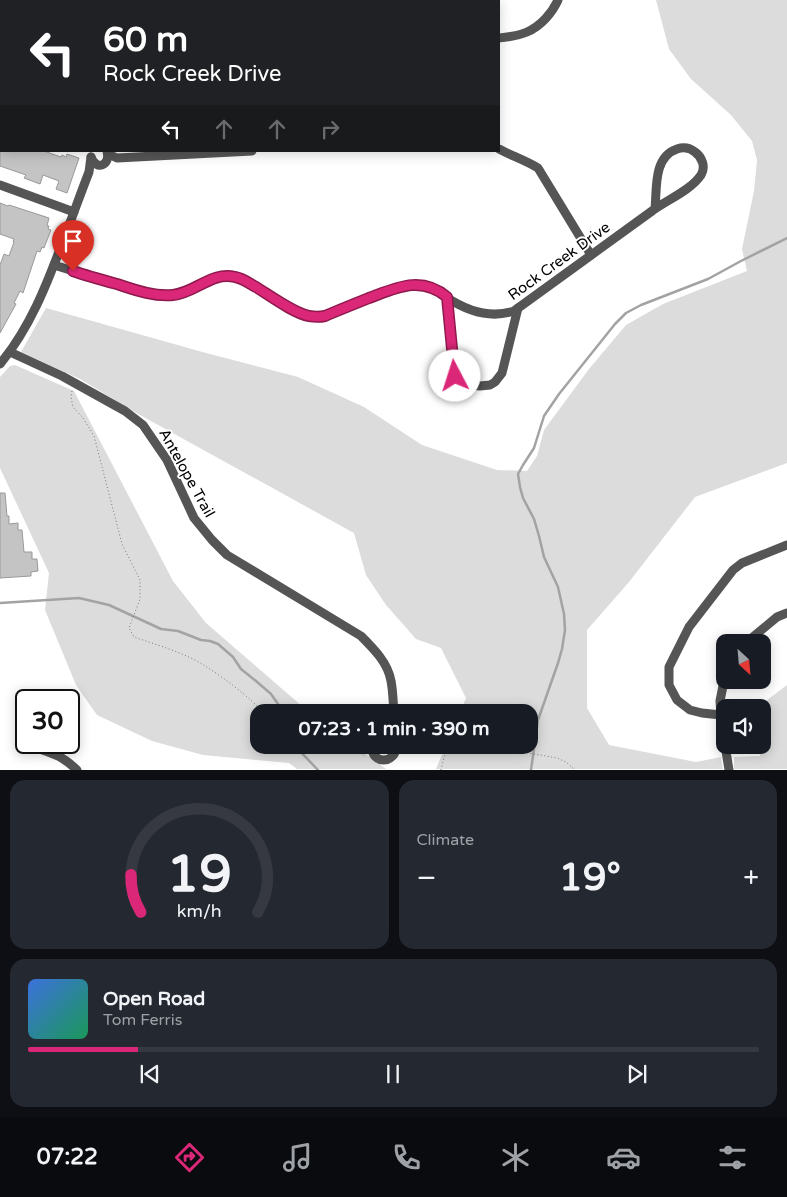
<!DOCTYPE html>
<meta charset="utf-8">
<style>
:root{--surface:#171b24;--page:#242831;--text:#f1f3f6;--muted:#9ea1a6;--line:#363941;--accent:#db2777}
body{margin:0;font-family:"Varela Round",sans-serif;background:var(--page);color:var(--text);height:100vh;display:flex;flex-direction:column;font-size:19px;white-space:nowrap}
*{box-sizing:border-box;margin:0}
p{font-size:16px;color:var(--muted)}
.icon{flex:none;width:28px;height:28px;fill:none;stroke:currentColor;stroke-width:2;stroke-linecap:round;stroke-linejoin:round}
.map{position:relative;height:770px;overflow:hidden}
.drawer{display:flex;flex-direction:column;gap:10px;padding:10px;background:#0d0f14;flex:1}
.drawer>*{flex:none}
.guide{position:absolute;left:0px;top:0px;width:500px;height:152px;box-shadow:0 2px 12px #0003;background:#202124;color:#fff;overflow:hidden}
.needle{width:32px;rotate:154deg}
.tools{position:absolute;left:716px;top:634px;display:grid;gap:10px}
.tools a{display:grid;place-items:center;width:55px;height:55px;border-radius:10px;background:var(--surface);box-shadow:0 2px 12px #0003;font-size:25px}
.speed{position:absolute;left:15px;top:689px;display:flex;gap:10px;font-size:25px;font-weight:700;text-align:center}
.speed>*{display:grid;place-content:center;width:65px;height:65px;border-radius:50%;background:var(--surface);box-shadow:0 2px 12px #0003;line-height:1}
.speed .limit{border:2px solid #111;border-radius:8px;background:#fff;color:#111}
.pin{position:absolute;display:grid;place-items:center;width:42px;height:42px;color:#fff;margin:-51px -21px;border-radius:50% 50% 50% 0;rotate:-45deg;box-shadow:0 0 5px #0007}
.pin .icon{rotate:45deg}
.me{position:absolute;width:55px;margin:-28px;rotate:355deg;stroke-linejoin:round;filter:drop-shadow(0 0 4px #0008)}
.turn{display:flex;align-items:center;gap:18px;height:105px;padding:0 20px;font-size:22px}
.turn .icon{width:65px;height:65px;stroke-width:2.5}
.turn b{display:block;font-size:35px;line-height:42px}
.lanes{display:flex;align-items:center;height:48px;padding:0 20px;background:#0003;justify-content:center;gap:25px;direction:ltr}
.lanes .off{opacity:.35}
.big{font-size:38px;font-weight:700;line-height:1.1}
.drawer .widget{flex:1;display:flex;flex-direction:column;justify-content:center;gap:8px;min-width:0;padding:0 18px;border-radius:15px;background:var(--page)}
.drawer .dial{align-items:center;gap:0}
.dial svg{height:130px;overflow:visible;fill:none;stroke:var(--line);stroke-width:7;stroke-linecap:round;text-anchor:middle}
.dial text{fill:var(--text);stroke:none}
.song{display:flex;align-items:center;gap:15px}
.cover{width:60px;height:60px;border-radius:8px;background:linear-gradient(135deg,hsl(220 70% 55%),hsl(150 70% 35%))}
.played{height:5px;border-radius:2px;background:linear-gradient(90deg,var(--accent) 15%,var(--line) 15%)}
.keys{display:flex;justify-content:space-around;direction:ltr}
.heat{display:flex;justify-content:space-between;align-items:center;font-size:28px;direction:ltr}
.drawer .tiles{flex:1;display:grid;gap:10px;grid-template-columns:1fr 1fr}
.widget:last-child{grid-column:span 2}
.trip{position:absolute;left:250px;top:704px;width:288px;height:50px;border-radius:15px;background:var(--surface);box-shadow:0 2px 12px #0003;font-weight:700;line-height:50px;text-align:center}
.tab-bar{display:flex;height:80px;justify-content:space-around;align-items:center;background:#090b0e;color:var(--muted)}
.tab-bar .icon{width:35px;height:35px}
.tab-bar .current{color:var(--accent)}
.tab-bar b{font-size:22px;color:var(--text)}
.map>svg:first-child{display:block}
.green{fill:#dcdcdc}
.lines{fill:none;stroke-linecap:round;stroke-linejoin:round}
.stream{stroke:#a3a3a3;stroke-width:2.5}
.building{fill:#c4c4c4;stroke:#999}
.path{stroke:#777;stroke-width:1;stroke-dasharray:1 2.5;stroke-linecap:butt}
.minor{stroke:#555;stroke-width:9}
.route-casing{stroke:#8e194d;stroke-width:12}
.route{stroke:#db2777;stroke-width:9}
.labels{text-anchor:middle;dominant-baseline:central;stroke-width:4;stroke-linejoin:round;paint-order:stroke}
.street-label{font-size:15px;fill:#000;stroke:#fff}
</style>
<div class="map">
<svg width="787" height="770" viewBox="0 0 787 770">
<rect width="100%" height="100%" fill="#fff"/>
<g class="green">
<path d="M656,0h131v463l-92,34 -66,85 -42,48v78l22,37 87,17 25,-5 2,12h-289h2l10,-24h83v-33h-69l6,-14 -25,-50 -25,-9 -30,-34 -20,-30 -12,-42 -214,-118 -60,-36 -59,-27 25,-44 160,45 92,24 66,30 58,38 75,25 30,1 10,-15 7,-26 45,-61 37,-44 37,-21 84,-33 -5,-22 12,-58 3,-31 -5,-19 -21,-26 -40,-36 -22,-30z"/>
<path d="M15,365l59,26 99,190 33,42 97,84 12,5h-56v33h101l2,6 24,18h-89l-8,-6 -86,-8 -51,-14 -55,-26 -21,-30 -31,-75 4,-37 -49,-105v-91l10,-11z"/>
<path d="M787,685v84h-53v-12l26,-1 1,-11h1l5,-45z"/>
</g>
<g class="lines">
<g class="stream">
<path d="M0,603l79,-5 30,7 52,24 17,2 23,9 9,1 8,3 15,13 8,12 15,12 15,13 7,10 2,8"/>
<path d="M294,745l24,25"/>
<path d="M531,770l7,-50 20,-57 4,-14 3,-19 -1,-16 -6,-27 -14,-30 -5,-21 -5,-17 -11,-21 -3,-11 -2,-13 5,-9 11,-17 10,-32 15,-22 56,-70 11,-11 15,-8 67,-26 33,-18 46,-23"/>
</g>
</g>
<g class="building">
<path d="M0,151h44l17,6 1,-2 4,2 1,-3 12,4 -12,35 -11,-4 3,-8 -16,-6 -3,9 -16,-6 2,-3 -26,-9z"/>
<path d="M0,203l8,3 1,-1 40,13 -2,8h2l-1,3 3,1 -7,18 -2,-1 -2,5 -3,-1 -14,42 -3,-2 -6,12 2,1 -16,29v-68l4,-11 5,2 5,-14h-1l1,-3 -14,-5z"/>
<path d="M0,493h5l2,23h2v8l9,-1v7h4l2,22h8v7h5l1,12 -7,1v4l-31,2z"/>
</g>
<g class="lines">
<g class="path">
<path d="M72,391l-1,6 2,10 10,11 11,18 28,108 18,36v19l-11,29 5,9c23,8 48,15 68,27 21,13 45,31 61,48"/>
<path d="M357,745l2,7 6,4"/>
<path d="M441,770l3,-13 4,-7 10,-3 16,-1h15l68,12 9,4 9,8"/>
</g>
<g class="minor">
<path d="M359,0l5,1"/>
<path d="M140,1v-1"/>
<path d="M499,38c9,-1 19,-2 28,-6 14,-6 25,-19 31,-32"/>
<path d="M499,149c13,7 26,11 39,19l53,87"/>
<path d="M108,154l9,4 135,-7"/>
<path d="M91,157c5,14 20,9 16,-6"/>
<path d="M0,185l74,27"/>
<path d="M54,265l93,29c12,1 23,3 34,0 18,-6 34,-22 53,-17 28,6 56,42 85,40 7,-1 14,-4 21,-7 23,-9 59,-29 83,-25 11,2 15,5 23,12 21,14 44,22 68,14 46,-33 92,-67 138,-100 15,-11 39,-21 49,-36 5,-8 1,-18 -6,-23 -5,-4 -12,-5 -18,-3 -24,8 -20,40 -22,60"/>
<path d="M447,297l6,62v11l2,6 3,4 13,5 9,1 10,-1 5,-3 7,-9 16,-65"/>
<path d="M10,352l52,24 63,35 18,14 24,35 27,58 18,22 15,15 134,81c13,13 27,27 30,45 2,10 2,21 3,31"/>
<path d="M0,364c30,-36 47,-80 63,-123 9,-23 17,-46 26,-69l2,-15"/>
<path d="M747,642l30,-25 10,-4"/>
<path d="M725,676l-5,25 1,14 -19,-2 -12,-3 -13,-10 -8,-15v-18l20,-40 44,-57 9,-7 45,-18"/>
<path d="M721,715l4,27"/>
<path d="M372,745c-2,20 25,20 24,0"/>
<path d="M725,745l4,25"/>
<path d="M37,748c18,6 25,8 40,22"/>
</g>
</g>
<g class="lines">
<g class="route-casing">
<path id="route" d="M73,271c14,5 29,9 44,13 18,6 37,13 56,11 22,-2 39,-24 62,-18 7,1 14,6 21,10 13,8 39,27 53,29 6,1 11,1 16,0 14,-6 29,-12 44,-18 27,-10 52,-23 78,-1l6,62v11l2,6"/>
</g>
<use href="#route" class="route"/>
</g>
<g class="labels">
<g class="street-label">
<text transform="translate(559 261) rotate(-36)">Rock Creek Drive</text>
<text transform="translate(187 473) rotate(61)">Antelope Trail</text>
</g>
</g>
</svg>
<div class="tools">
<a><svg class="needle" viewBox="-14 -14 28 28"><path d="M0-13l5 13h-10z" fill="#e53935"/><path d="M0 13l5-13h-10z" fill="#9ea1a6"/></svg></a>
<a><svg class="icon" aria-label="sound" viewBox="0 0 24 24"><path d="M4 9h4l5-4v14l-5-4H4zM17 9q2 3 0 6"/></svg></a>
</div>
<div class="speed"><div class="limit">30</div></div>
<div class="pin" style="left:73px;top:271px;background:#d93025"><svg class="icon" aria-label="arrive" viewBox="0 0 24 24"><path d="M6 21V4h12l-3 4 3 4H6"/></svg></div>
<svg class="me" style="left:455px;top:376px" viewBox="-20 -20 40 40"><circle r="19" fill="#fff"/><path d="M0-13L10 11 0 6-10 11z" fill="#db2777"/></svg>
<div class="trip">07:23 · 1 min · 390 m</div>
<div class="guide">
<div class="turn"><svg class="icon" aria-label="left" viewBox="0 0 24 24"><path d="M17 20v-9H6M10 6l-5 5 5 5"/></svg><div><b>60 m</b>Rock Creek Drive</div></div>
<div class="lanes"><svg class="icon" aria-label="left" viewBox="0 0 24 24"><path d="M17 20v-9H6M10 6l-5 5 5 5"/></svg><svg class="icon off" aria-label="ahead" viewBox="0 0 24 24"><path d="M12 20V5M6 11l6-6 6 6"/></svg><svg class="icon off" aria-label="ahead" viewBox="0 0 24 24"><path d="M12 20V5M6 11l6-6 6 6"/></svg><svg class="icon off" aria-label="right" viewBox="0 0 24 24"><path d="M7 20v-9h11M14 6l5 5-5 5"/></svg></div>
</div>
</div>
<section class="drawer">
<div class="tiles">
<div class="widget dial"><svg viewBox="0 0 100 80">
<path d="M14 69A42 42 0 1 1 86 69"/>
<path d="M14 69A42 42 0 0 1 8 46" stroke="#db2777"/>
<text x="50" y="56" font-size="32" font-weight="700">19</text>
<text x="50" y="72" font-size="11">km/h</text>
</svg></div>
<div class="widget"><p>Climate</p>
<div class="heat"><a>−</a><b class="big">19°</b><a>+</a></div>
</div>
<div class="widget">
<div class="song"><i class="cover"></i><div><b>Open Road</b><p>Tom Ferris</p></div></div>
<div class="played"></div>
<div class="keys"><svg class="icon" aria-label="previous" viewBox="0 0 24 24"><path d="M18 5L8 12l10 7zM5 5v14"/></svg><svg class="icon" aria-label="pause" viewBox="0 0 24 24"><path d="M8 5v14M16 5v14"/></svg><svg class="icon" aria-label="next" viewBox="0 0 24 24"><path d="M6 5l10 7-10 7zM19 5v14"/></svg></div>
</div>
</div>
</section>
<nav class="tab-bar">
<b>07:22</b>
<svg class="icon current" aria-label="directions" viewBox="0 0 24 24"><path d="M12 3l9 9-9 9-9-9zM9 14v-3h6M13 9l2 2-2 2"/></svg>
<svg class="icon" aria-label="music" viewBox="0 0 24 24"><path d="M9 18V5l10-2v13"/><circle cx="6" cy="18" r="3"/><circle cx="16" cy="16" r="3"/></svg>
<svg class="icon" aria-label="phone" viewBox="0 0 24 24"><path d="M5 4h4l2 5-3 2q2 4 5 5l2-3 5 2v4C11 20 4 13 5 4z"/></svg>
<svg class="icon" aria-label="climate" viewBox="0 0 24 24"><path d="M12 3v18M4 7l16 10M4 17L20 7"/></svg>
<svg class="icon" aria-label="car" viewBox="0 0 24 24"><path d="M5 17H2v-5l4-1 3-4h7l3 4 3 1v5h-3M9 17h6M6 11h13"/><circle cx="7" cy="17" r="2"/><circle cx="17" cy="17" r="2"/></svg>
<svg class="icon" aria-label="filters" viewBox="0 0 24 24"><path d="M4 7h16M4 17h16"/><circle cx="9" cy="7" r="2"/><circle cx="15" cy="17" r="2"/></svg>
</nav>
